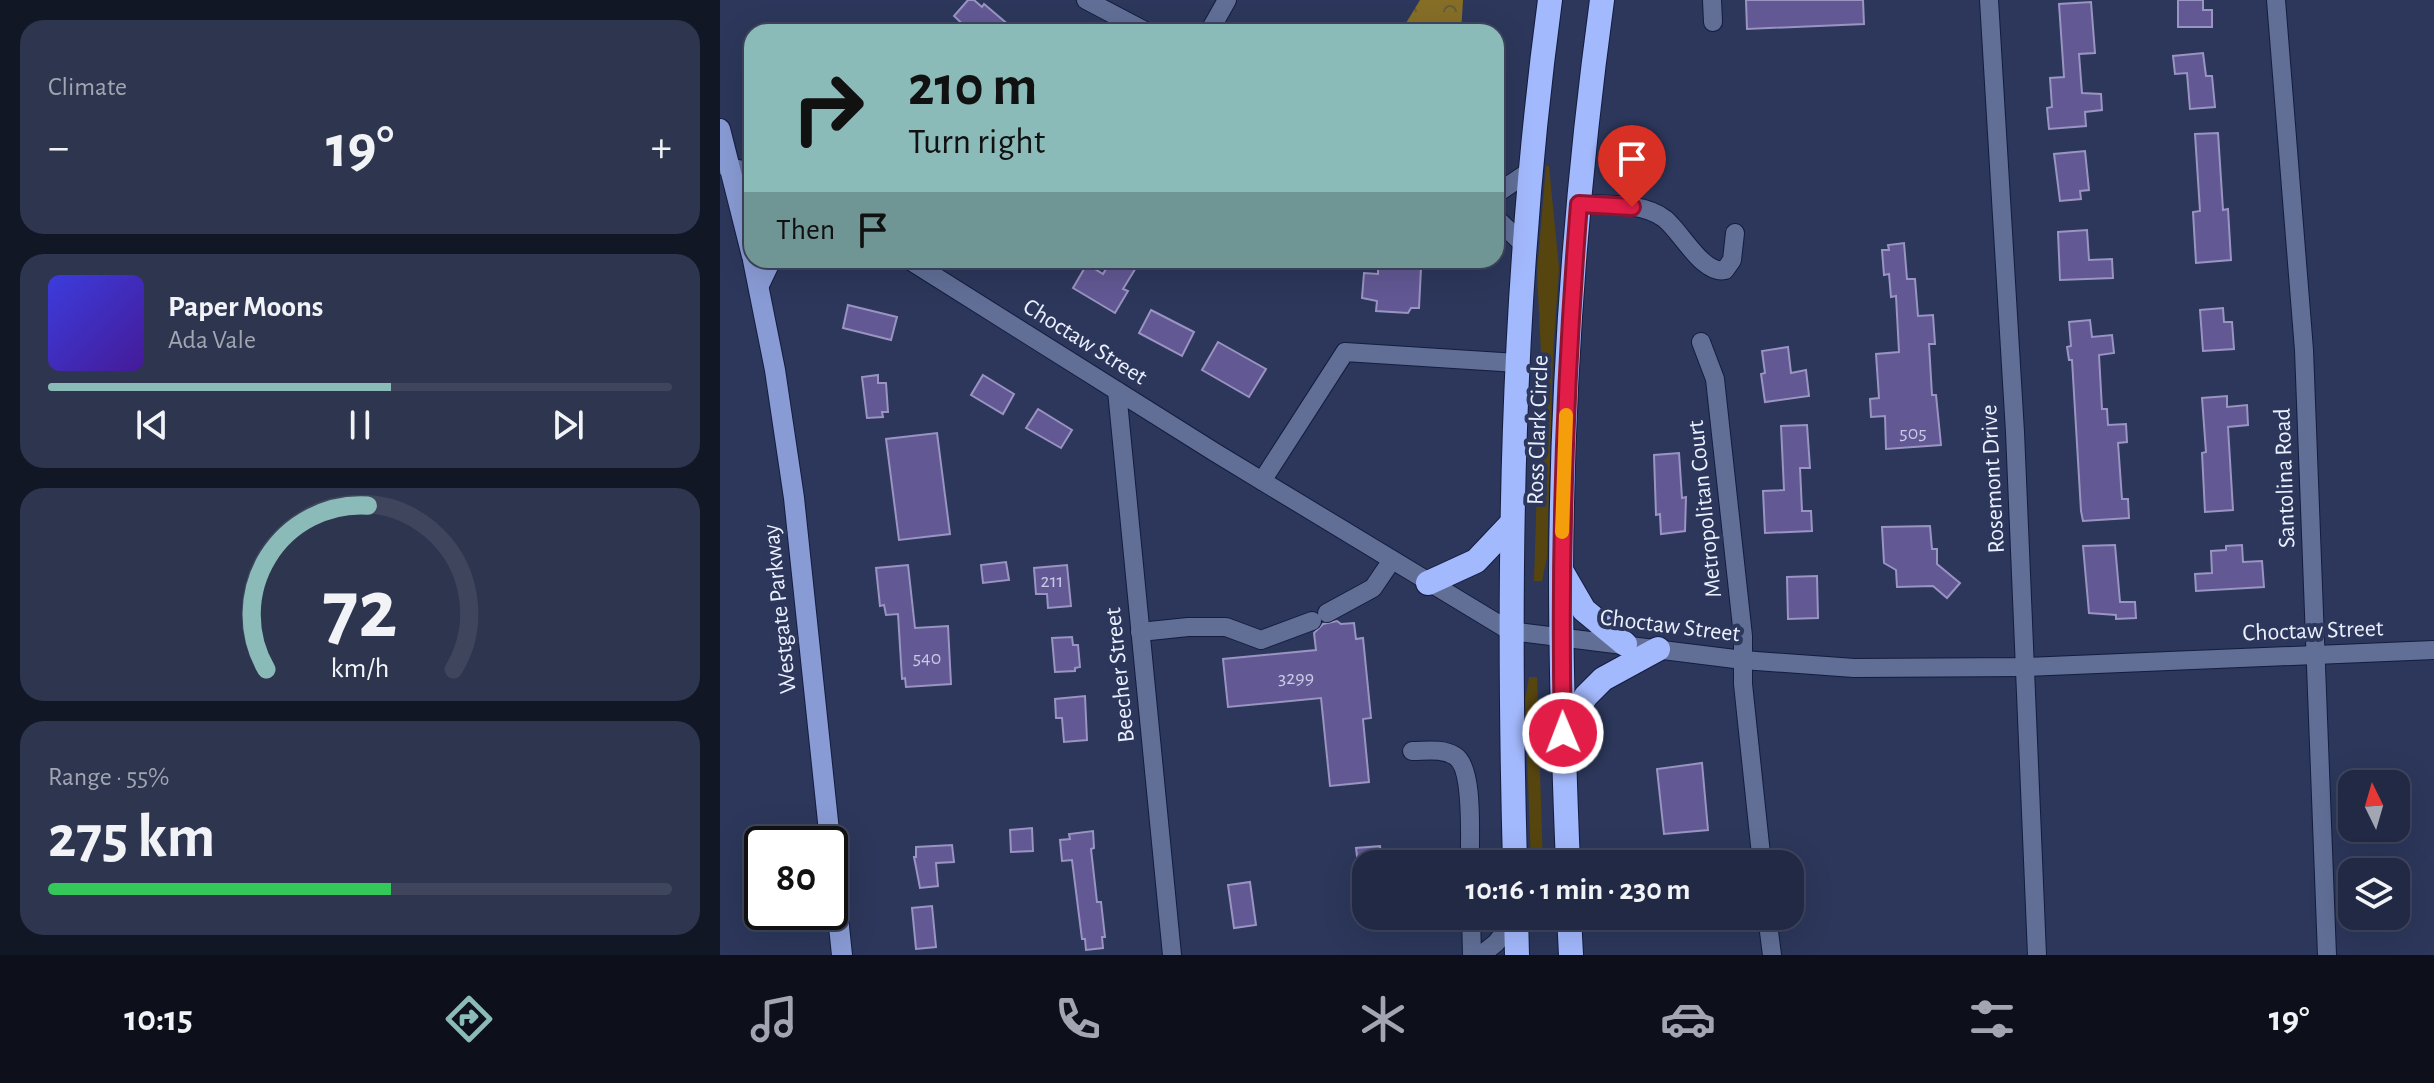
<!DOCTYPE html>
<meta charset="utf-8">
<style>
:root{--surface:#212944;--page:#2d354f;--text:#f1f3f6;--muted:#a2a6b2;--line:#3e455d;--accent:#8bbbb9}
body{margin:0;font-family:"Alegreya Sans",sans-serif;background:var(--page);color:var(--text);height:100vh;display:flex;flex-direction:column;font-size:30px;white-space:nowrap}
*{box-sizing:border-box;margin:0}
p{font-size:26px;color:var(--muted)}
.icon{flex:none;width:44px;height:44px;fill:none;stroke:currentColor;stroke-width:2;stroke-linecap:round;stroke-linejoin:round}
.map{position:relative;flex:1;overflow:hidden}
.sheet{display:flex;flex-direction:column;gap:20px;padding:20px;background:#121725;width:720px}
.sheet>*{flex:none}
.top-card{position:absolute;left:24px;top:24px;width:760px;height:244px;border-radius:24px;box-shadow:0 8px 32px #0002,0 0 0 2px var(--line);background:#8bbbb9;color:#111;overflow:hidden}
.needle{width:52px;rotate:355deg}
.fabs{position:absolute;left:1618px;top:770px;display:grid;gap:16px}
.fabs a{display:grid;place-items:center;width:72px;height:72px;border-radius:16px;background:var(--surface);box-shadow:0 8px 32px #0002,0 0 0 2px var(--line);font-size:40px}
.speed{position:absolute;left:24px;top:826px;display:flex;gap:16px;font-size:40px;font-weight:700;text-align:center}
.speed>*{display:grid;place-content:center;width:104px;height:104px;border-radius:50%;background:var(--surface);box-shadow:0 8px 32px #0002,0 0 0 2px var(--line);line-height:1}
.speed .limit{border:4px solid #111;border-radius:12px;background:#fff;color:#111}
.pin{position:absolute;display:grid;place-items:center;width:68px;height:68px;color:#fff;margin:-82px -34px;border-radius:50% 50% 50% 0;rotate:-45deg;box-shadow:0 0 8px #0007}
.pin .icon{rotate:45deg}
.me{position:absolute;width:88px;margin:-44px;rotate:359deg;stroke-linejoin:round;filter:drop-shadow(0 0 6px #0008)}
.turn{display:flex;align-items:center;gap:28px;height:168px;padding:0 32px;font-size:36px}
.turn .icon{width:104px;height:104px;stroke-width:2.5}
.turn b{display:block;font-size:56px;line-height:68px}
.then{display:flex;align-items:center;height:76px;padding:0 32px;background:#0003;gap:16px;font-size:30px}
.big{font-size:60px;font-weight:700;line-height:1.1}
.sheet .widget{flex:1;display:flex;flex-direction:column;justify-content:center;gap:12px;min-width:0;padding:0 28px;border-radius:24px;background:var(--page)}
.sheet .dial{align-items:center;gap:0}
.dial svg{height:208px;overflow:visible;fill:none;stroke:var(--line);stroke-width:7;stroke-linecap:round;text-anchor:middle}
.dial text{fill:var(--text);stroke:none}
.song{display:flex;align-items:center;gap:24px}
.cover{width:96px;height:96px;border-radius:12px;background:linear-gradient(135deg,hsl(240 70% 55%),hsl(260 70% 35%))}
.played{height:8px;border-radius:4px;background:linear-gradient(90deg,var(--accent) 55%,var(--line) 55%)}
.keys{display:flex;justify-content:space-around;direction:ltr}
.heat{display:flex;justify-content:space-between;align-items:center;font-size:44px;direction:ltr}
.charge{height:12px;border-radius:6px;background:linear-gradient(90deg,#34c759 55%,var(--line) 0)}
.trip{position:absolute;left:632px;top:850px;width:452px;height:80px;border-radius:24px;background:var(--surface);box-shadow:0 8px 32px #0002,0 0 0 2px var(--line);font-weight:700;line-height:80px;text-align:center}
.tabs{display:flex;height:128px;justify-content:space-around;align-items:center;background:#0d101b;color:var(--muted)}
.tabs .icon{width:56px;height:56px}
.tabs .active{color:var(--accent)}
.tabs b{font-size:36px;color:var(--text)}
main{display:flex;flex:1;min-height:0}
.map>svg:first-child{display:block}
.green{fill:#56450e}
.forest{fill:url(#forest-crowns)}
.building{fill:#625894;stroke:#9994c1;stroke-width:2}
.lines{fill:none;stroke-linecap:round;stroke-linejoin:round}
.minor-casing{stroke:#141d3f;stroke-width:20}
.major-casing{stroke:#141d3f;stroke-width:22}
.highway-casing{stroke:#141d3f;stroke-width:26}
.minor{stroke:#616f97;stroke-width:18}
.major{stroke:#899bd4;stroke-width:20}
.highway{stroke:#a3b9fd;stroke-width:24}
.route-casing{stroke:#92132f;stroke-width:20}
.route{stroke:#e11d48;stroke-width:14}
.slow{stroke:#f59e0b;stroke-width:14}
.labels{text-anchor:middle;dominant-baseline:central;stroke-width:8;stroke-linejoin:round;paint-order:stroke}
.number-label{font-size:20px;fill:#c9cae4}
.street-label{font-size:24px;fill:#ebf0fe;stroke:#2c375b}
</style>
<main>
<section class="sheet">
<div class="widget"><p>Climate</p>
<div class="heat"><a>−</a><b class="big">19°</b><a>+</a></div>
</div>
<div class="widget">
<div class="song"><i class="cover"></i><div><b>Paper Moons</b><p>Ada Vale</p></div></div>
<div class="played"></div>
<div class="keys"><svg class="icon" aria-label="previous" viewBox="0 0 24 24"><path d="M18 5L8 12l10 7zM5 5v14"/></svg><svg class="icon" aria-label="pause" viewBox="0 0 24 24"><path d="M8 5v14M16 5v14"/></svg><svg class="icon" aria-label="next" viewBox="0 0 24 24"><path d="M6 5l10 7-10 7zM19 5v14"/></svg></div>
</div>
<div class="widget dial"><svg viewBox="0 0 100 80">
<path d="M14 69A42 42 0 1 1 86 69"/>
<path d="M14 69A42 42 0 0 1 53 6" stroke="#8bbbb9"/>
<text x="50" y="56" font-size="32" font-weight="700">72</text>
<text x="50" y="72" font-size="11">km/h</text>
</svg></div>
<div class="widget"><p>Range · 55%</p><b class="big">275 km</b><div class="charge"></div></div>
</section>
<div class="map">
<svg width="1714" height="955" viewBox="0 0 1714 955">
<defs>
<pattern id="forest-crowns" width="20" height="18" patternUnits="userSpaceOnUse" patternTransform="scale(2)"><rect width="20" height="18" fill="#866e27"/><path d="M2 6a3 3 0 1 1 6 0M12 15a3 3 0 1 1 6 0" fill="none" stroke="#665b3a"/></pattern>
</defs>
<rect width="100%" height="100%" fill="#2c375b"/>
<g class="green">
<path d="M826,166h3l10,102 -6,86 -6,203 -5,24h-8l7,-228 -4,-80z"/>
<path d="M809,677h8l6,187h-12l-6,-164z"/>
</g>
<path class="forest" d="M700,0h43l-2,32h-57l2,-9z"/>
<g class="building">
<path d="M248,0h6l8,7 2,-3 33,28h-46l-17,-16z"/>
<path d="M1026,0h117l1,24 -117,5z"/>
<path d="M1458,0h25v10h9v17h-34z"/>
<path d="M1371,2l4,51 -16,1 3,39 19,1 1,16 -17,2 1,14 -37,3 -2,-21 5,-1 -2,-29 14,-1 -5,-73z"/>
<path d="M1483,53l3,23h6l3,31 -25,2 -3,-36 -12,1 -2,-18z"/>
<path d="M1498,133l5,77 5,-1 3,51 -35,3 -3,-51 7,-1 -5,-77z"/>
<path d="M1365,151l4,39 -9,1 1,8 -21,2 -6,-47z"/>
<path d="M1367,230l2,30 23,-1 1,19 -53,2 -2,-48z"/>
<path d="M1184,243l3,36h8l3,37 15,-1 2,29h-6l3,51h4l5,50 -55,4 -1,-33 -14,1 -1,-18 9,-1 -3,-44 23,-2 -3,-56 -5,1 -2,-23 -5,1 -2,-25h7l-1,-5z"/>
<path d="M391,260h16l10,6 -14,23 5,2 -13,22 -42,-25 14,-24 16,10z"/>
<path d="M666,260h16v6l19,2 -2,40h-8l-3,5 -32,-2 1,-10 -15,-3 2,-25 14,1v-9h8z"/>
<path d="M128,305l49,12 -6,23 -48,-12z"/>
<path d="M1503,308l1,14h8l2,27 -31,2 -3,-41z"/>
<path d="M431,310l43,22 -12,24 -43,-23z"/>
<path d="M1370,320l2,17 20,-2 2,18 -15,2 3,54h5l1,16 18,-1 1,18 -9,1 4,56h6l1,19 -46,3 -2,-10 -9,-151h-3l-2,-13 4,-1 -2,-24z"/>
<path d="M498,342l48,27 -17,28 -47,-27z"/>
<path d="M1068,347l3,26 15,-3 3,26 -44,6 -4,-28 4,-1 -3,-22z"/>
<path d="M158,375v8h8l2,29h-6l1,5 -16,1 -5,-41z"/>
<path d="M263,375l31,19 -11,20 -32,-19z"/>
<path d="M1507,396v11l20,-2 1,20 -20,2 5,83 -28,2 -3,-59 4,-1 -4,-54z"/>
<path d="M318,409l34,21 -11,18 -35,-20z"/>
<path d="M1087,425l3,43h-10l2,43h9l1,20 -47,2 -2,-42 21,-1 -3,-64z"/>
<path d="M217,433l13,101 -51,6 -13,-101z"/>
<path d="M959,453l3,45 4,-1 -1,34 -24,3 -1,-20 -4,1 -2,-60z"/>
<path d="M1210,526l2,23h5v15l23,19 -13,15 -14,-12 -36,1 -1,-17 -12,-7 -2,-36z"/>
<path d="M1395,545l5,57h15l1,16 -20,1v-4l-27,-2 -6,-67z"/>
<path d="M1522,545l1,17 19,-1 2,26 -68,4 -1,-17 17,-1 -1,-22 15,-1v-4z"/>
<path d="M286,562l3,18 -26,3 -2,-18z"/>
<path d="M188,565l7,63 33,-2 3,58 -45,3 -1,-9 -3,1 -4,-65 -12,1 -2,-10 -4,1 -4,-38z"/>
<path d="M347,565l4,41 -23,2 -1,-14h-11l-2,-26z"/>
<path d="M1097,576l1,42 -30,1 -1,-42z"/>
<path d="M617,621l4,3 13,-1 2,16 7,-1 8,80 -8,1 6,63 -39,4 -9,-88 -93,9 -5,-48 93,-9 -2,-17 9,-9z"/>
<path d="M352,637l1,8h5l2,22 -5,1v3l-20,1 -3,-34z"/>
<path d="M365,696l2,44 -23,2 -2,-24h-6l-1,-19z"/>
<path d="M982,763l6,67 -44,4 -7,-65z"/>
<path d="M312,828l1,23 -22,1 -1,-22z"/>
<path d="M373,831l1,17 -3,1 6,53h4l4,35h-3l1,11 -17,2 -1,-11h-3l-10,-79 -10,1 -2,-21 10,-1 -1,-5z"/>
<path d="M232,845l2,17 -18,1 2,23 -18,2 -6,-31h2v-10z"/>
<path d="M660,846l2,18h-24l-2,-16z"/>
<path d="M530,882l6,43 -22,3 -6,-43z"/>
<path d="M212,906l4,41 -20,2 -4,-41z"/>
</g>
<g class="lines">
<g class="minor-casing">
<g id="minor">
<path d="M366,0l61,32"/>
<path d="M992,0l1,22"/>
<path d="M1269,0l26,432 22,523"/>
<path d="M1556,0l28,350 23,605"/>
<path d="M489,32l18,-32"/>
<path d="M0,165l32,7"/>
<path d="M776,194l34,-23"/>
<path d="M859,204c26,1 64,-2 86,15 17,14 38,56 60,51l7,-10 3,-27"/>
<path d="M776,218l28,27"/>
<path d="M189,260l307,193 294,178 233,29 111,8 172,-1 408,-17"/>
<path d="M981,342l14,37 28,257v48l19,180"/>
<path d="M397,391l55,564"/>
<path d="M542,481l83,-129 172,11"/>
<path d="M607,613l46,-25 19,-28"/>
<path d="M420,632l48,-5h38l35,13 51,-19"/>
<path d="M692,751c15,0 30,-3 43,5 20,12 14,85 15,108"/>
<path d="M751,916l1,39"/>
<path d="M1047,916l5,39"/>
<path d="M761,955l15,-12 20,-25"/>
</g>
</g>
<g class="major-casing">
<g id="major">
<path d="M0,129l32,127"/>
<path d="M33,260l22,110 19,128 48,457"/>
<path d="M39,285l12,-25"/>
</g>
</g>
<g class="highway-casing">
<g id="highway">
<path d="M842,572l22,38 41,34"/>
<path d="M708,583l48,-22 34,-36"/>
<path d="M843,733l23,-37 17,-17 55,-30"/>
<path d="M795,864c-8,-291 -4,-575 35,-864"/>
<path d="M848,864c-4,-97 -7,-194 -7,-291 1,-191 15,-383 41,-573"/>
<path d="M796,916l1,39"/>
<path d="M849,916l2,39"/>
</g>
</g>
<use href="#minor" class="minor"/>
<use href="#major" class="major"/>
<use href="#highway" class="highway"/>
</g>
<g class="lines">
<g class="route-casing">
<path id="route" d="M843,733c-4,-177 2,-354 16,-529l53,3"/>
</g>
<use href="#route" class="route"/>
<path class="slow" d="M842,532l4,-117"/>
</g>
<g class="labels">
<g class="number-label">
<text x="1193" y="433">505</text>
<text x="332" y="581">211</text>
<text x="207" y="658">540</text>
<text x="576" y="678">3299</text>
</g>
<g class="street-label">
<text transform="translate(365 342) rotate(32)">Choctaw Street</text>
<text transform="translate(818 430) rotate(-88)">Ross Clark Circle</text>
<text transform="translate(1565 478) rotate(-92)">Santolina Road</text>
<text transform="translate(1273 479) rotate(-93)">Rosemont Drive</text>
<text transform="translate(985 509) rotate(-96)">Metropolitan Court</text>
<text transform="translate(60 609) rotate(-96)">Westgate Parkway</text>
<text transform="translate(950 626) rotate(7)">Choctaw Street</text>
<text transform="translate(1593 631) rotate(-2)">Choctaw Street</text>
<text transform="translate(400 675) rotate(-96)">Beecher Street</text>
</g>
</g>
</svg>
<div class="fabs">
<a><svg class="needle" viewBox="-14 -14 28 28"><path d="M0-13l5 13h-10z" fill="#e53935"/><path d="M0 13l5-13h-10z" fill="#a2a6b2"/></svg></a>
<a><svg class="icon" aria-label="layers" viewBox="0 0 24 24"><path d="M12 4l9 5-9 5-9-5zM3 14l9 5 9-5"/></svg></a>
</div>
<div class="speed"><div class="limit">80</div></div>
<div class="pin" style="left:912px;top:207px;background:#d93025"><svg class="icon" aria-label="arrive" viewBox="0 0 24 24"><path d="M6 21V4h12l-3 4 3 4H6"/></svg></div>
<svg class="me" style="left:843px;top:733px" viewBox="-20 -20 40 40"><circle r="17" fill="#e11d48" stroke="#fff" stroke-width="3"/><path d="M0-11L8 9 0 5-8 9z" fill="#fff"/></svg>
<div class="trip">10:16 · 1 min · 230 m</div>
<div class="top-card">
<div class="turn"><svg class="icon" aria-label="right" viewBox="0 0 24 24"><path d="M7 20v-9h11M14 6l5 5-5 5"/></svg><div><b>210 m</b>Turn right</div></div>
<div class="then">Then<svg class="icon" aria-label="arrive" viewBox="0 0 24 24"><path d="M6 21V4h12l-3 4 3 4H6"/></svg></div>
</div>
</div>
</main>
<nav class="tabs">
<b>10:15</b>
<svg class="icon active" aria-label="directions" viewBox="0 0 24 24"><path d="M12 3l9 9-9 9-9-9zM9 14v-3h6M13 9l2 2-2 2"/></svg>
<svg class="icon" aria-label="music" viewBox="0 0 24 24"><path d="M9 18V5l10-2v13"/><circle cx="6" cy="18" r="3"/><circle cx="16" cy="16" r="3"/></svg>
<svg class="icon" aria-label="phone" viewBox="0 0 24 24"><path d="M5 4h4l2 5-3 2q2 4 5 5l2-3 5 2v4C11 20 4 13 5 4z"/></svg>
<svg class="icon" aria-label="climate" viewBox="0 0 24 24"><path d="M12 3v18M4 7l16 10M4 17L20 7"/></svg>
<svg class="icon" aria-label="car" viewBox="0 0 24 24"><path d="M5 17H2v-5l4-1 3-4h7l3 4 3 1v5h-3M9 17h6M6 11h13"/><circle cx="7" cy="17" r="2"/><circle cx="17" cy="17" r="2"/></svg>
<svg class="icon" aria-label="filters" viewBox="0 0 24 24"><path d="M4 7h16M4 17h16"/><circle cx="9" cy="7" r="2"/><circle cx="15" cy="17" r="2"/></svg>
<b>19°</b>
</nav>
